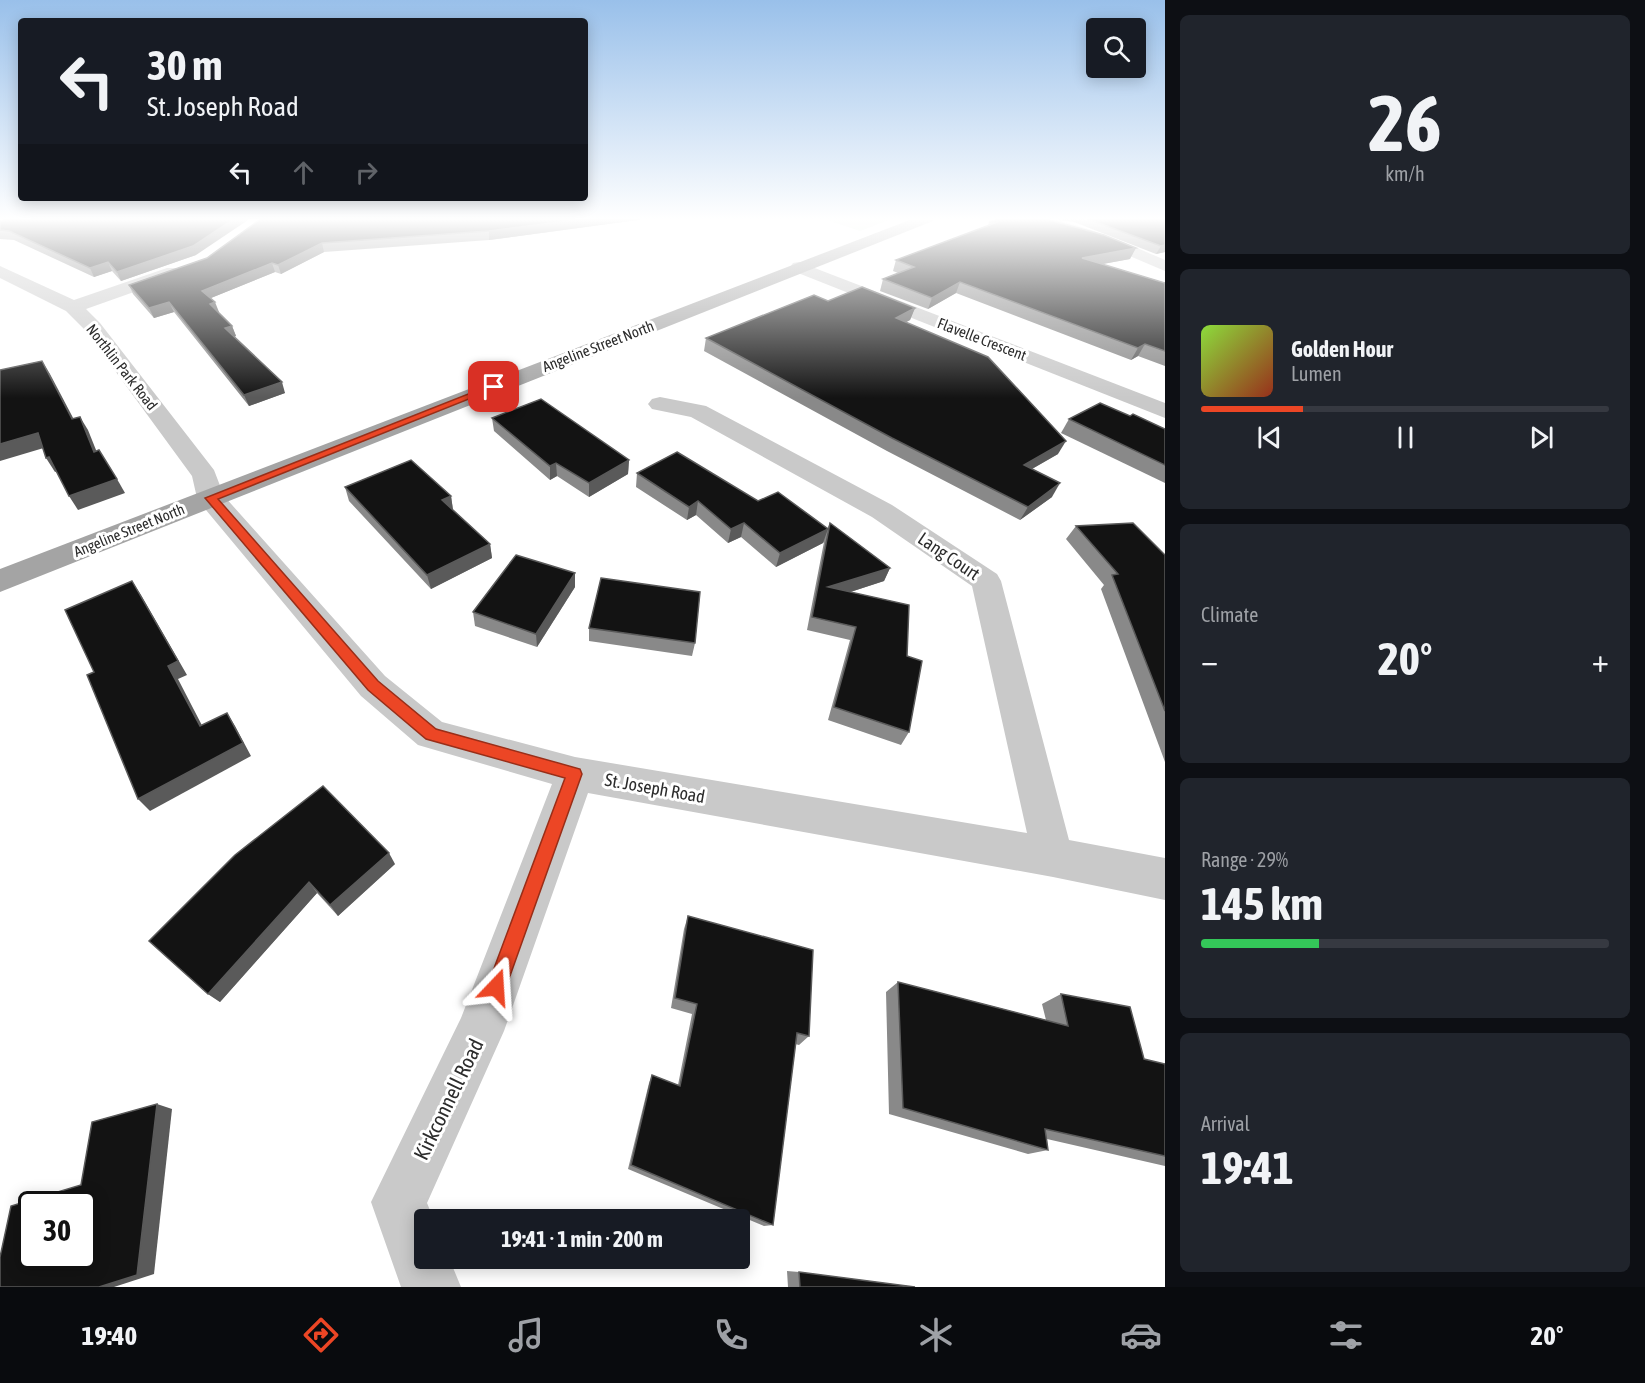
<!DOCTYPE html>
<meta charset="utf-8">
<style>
:root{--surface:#171b24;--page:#20242c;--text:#f1f3f6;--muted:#9ea1a6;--line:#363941;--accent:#ec4625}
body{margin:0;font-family:"Asap Condensed",sans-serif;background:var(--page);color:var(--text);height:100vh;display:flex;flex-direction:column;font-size:22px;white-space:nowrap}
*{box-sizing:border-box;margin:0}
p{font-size:20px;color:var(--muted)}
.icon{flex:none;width:33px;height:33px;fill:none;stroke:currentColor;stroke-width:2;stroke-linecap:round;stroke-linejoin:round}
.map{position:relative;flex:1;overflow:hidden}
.details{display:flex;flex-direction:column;gap:15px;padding:15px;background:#0d0f14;width:480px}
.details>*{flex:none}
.hud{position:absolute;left:18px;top:18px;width:570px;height:183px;border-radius:6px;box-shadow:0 3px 15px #0003;background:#171b24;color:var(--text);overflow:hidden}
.controls{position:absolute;left:1086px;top:18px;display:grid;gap:12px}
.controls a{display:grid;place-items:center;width:60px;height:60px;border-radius:6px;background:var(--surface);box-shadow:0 3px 15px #0003;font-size:30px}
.speed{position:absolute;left:18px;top:1191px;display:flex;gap:12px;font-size:30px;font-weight:700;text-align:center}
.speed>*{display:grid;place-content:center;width:78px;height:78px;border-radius:50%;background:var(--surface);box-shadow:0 3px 15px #0003;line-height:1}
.speed .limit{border:3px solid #111;border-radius:9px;background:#fff;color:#111}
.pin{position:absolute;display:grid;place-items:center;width:51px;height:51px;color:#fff;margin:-26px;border-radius:12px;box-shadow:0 3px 9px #0006}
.me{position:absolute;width:66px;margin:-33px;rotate:20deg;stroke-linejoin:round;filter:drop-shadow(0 0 4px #0008)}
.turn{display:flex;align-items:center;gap:21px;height:126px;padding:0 30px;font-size:27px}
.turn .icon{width:78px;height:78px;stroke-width:2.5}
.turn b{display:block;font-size:42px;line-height:51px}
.lanes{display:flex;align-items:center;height:57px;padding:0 30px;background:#0003;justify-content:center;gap:30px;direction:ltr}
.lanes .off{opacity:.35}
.big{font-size:45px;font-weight:700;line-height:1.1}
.details .tile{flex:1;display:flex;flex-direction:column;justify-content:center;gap:9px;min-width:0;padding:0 21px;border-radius:9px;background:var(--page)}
.details .dial{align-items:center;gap:0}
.dial b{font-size:78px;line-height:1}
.song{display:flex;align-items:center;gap:18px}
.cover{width:72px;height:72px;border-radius:9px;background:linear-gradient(135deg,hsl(90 70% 55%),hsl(10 70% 35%))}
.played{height:6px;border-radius:3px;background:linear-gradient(90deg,var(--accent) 25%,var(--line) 25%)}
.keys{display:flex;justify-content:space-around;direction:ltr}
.heat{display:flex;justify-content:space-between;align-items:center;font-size:33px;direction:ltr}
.charge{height:9px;border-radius:4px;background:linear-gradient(90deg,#34c759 29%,var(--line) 0)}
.trip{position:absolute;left:414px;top:1209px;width:336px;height:60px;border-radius:6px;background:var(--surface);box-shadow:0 3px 15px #0003;font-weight:700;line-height:60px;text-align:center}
.dock{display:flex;height:96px;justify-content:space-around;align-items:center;background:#090b0e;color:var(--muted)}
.dock .icon{width:42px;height:42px}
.dock .selected{color:var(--accent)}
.dock b{font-size:27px;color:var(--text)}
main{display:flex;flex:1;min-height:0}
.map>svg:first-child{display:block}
.green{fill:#deebd8}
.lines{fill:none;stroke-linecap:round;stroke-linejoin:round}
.minor{fill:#c9c9c9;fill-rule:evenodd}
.major{fill:#a4a4a4;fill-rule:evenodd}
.wall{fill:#898989}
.shaded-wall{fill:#5a5a5a}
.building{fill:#131313;stroke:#5a5a5a;stroke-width:1.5;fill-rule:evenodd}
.route{fill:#ec4625;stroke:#992e18;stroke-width:1.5}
.labels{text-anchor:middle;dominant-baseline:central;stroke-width:6;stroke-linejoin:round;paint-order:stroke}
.far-street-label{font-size:15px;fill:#2c2c2c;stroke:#fff}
.street-label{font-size:18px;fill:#2c2c2c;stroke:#fff}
.near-street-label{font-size:21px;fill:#2c2c2c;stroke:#fff}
</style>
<main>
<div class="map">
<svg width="1165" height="1287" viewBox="0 0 1165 1287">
<rect width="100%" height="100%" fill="#fff"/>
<path class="green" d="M821,218h73l-34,13z"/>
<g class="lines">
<g class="minor">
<path d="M1019,218c43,-5 106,25 146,42v11l-66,-28 -77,-22z"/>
<path d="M799,262l366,141v15l-372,-147 -3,-4 3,-4z"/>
<path d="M0,266l74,34 93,-32h12l3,4 -3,4 -93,33 14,14 114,147 10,26 161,180 57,46 133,35 452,76 -55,-247 -100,-69 -181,-100 -39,-8 -4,-5 4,-5 8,-2 46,9 186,99 105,69 4,7 68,259 96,18v42l-112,-23 -465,-84 -84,238 -77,172 7,17h-10v38h25l12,29h-60l-30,-85 90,-184 91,-234 -134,-39 -57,-49 -160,-192 -4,-6 -5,-22 -106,-145 -20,-20 -66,-33z"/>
</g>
<path class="major" d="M915,218h21l-3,3 -933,371v-23z"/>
</g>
<g class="wall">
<path d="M371,218h281l-163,22 -165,12 -43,22 -6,-2 -64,26 7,14 14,14 4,10 -2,1 51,56 -36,13 -75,-94 -20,6 -21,-24 -4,-9 78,-27z"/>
<path d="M1043,218h122v34l-9,2 -82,-32z"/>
<path d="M0,221l196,34 -75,26 -9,-10 -18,6 -80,-37 -14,-1z"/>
<path d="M989,222l141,37 -28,5 63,19v83l-27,-10 -7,4 -175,-67 -28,16 -48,-18 3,-12 15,-6 -5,-2 3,-11 92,-34z"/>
<path d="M828,301l87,7 -5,12 -4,2 152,132 -26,15 20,28 -32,23 -133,-69 -183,-100 2,-13z"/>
<path d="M1130,416l35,13v54l-104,-50 8,-14z"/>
<path d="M492,418l137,42 -1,14 -39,23 -32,-21 -7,4 -56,-49z"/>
<path d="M637,473l121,28 69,28 3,-6 60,45 -6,13 -34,11 57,64 2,76 -8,13 -73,-25 22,-80 -43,-10 17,-88 -1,1 -47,24 -35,-30 -13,6 -32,-28 -9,5 -51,-33z"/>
<path d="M345,487l106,9 2,14 37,34 2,14 -61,31 -82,-88z"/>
<path d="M1076,526l89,29v207l-64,-173 3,-4 -38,-46z"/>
<path d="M575,573v14l-38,60 -62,-21 -2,-14z"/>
<path d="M589,628l106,15 -3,13 -103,-15z"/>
<path d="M235,855l160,9 -57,52 -21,-23 -97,109 -12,-8z"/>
<path d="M688,916l121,120 -10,9 -4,-1 -22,181 -9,1 -136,-57 21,-86 3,-8 26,10 14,-71 -21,-6 13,-79z"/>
<path d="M898,982l148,38 -4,-16 19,-10 83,65 21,5v102l-118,-27 1,11 -20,4 -139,-40 -3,-122z"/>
<path d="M787,1271l12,1 116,15h-127z"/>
</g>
<g class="shaded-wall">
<path d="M235,218h16l-55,37 -75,26 -4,-9z"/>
<path d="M590,218h62l-163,22v-9z"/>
<path d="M322,243l2,9 -43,22 -3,-9z"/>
<path d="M1165,245v7l-9,2 5,-8z"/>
<path d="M1136,248l-6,11 -54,10 6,-11z"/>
<path d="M108,262l4,9 -18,6 -4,-9z"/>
<path d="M272,263l3,9 -69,28 -4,-9z"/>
<path d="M960,282l-4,11 -28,16 4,-11z"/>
<path d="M169,302l5,10 -20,6 -5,-10z"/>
<path d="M215,302l4,10 -5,1 -4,-9z"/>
<path d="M915,308l-5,12 -18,10 4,-12z"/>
<path d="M232,326l4,10 -7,2 -4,-10z"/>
<path d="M1145,344l-7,12 -7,4 7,-12z"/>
<path d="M42,361l8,13 31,59 -9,-14z"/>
<path d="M282,382l3,11 -36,13 -5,-11z"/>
<path d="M80,417l8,13 14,35 -8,-13z"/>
<path d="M38,433l9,14 -47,14v-17z"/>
<path d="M1066,441l-8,13 -42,24 8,-13z"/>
<path d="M49,457l9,14 -3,1 -9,-14z"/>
<path d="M629,460l-1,14 -39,23v-14z"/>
<path d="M556,463l1,13 -7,4v-14z"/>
<path d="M117,479l8,14 -47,17 -9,-14z"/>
<path d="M1060,483l-8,14 -32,23 8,-13z"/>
<path d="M451,496l2,14 -11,-10z"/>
<path d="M698,501l-2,14 -9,5 2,-13z"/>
<path d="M744,523l-3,14 -13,6 3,-14z"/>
<path d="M828,529l-5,14 -47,24 4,-14z"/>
<path d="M490,544l2,14 -61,31 -4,-14z"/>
<path d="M890,568l-6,13 -61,20 5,-14z"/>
<path d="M575,573v14l-38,60 -1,-13z"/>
<path d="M132,581l9,14 46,80 -9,4 31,60 -9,-13 -32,-60z"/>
<path d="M227,713l8,13 16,30 -101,55 -12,-12z"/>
<path d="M389,853l6,11 -57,52 -8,-11z"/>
<path d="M309,882l8,11 -97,109 -12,-8z"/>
<path d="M157,1104l15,5 -18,165 -40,13h-15z"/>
</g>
<g class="building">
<path d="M11,218h224l-42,28 -76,26 -9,-10 -18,6 -81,-37 -9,-1v-9z"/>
<path d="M262,218h328l-101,13 -167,12 -44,22 -6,-2 -70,28 13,11 -5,2 22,22 -7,2 57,54 -38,13 -75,-93 -20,6 -20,-23 78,-27z"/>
<path d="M1001,218h41l62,17 32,13 -54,10 83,25v68l-20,-7 -7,4 -178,-66 -28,16 -49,-19 31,-12 -18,-7 99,-37 -6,-1z"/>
<path d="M1085,218h80v27l-4,1z"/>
<path d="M862,287l53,21 -19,10 92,39 78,84 -42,24 36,18 -32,24 -136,-69 -186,-100 108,-43 14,6z"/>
<path d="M42,361l30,58 8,-2 14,35 5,-2 18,29 -48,17 -20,-39 -3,1 -8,-25 -38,11v-74z"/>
<path d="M541,399l88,61 -40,23 -33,-20 -6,3 -58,-48z"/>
<path d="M1100,403l30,13 3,-2 32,15v36l-96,-46z"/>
<path d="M677,452l81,49 20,-9 50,37 -48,24 -36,-30 -13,6 -33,-28 -9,6 -52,-34z"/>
<path d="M411,460l40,36 -9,4 48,44 -63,31 -82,-88z"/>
<path d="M830,523l60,45 -62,19 81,18 -2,51 15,5 -13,71 -75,-25 22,-80 -44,-10z"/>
<path d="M1133,523l32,32v156l-53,-136 6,-1 -42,-48z"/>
<path d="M516,555l59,18 -39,61 -63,-22z"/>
<path d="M601,578l99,14 -5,51 -106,-15z"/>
<path d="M132,581l46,80 -10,5 32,60 27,-13 16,30 -105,56 -51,-124 7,-3 -29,-62z"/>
<path d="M323,786l66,67 -59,52 -21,-23 -101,112 -59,-53 86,-86z"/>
<path d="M688,916l125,34 -4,86 -12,-3 -24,192 -142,-60 21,-90 28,11 17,-82 -22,-6z"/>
<path d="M898,982l170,44 -7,-32 69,13 14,52 21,5v92l-120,-27 3,21 -145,-42z"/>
<path d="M157,1104l-20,171 -38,12h-99v-30l11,-51 70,-21 11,-63zM32,1204h50v52h-50z"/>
<path d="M799,1272l116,15h-115z"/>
</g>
<linearGradient id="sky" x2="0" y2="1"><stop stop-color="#99c0ea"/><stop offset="0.55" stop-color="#fff"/><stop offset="1" stop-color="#fff" stop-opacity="0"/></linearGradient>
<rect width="1165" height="398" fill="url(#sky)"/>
<path class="route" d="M491,385l8,2 -281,112 160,182 58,48 144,40 2,5 -76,213 -3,7 -7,3 -6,-3 -3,-7 78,-209 -139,-39 -58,-49 -163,-192z"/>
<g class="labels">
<g class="far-street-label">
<text transform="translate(982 339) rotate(21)">Flavelle Crescent</text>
<text transform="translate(598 346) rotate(-21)">Angeline Street North</text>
<text transform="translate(122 367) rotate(52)">Northlin Park Road</text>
<text transform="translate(129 530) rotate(-22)">Angeline Street North</text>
</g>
<g class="street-label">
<text transform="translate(949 556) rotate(34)">Lang Court</text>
<text transform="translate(655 788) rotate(10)">St. Joseph Road</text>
</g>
<g class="near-street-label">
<text transform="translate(448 1099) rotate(-64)">Kirkconnell Road</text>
</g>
</g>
</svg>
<div class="controls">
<a><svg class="icon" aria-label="search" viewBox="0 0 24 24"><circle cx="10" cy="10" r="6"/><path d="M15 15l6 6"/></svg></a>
</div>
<div class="speed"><div class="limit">30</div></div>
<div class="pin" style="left:494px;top:387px;background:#d93025"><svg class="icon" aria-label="arrive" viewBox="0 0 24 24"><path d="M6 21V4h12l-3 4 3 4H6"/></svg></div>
<svg class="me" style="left:496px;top:987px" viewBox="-20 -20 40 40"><path d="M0-17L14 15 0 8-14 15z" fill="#ec4625" stroke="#fff" stroke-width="4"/></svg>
<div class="trip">19:41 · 1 min · 200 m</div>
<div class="hud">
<div class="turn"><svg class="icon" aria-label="left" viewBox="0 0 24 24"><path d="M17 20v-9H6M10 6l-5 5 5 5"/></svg><div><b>30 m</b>St. Joseph Road</div></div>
<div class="lanes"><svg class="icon" aria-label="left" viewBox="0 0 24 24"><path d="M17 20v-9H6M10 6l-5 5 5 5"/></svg><svg class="icon off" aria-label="ahead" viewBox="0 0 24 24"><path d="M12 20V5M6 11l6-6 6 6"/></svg><svg class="icon off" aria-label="right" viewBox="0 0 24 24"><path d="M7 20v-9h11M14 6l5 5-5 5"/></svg></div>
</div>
</div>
<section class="details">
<div class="tile dial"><b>26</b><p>km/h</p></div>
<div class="tile">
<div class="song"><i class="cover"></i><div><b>Golden Hour</b><p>Lumen</p></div></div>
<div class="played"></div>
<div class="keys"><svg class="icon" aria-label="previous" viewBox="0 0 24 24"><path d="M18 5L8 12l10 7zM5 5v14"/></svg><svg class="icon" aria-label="pause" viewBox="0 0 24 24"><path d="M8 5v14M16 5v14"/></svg><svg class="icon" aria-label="next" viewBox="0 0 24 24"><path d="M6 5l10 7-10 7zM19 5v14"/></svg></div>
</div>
<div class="tile"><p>Climate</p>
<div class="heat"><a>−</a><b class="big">20°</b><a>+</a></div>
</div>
<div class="tile"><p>Range · 29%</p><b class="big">145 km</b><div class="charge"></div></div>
<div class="tile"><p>Arrival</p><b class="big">19:41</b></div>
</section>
</main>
<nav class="dock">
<b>19:40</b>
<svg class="icon selected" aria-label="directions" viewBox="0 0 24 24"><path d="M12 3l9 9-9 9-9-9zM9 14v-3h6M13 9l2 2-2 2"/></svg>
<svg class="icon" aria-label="music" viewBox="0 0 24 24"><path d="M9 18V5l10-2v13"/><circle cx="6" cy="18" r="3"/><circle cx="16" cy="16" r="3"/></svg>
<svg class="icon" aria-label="phone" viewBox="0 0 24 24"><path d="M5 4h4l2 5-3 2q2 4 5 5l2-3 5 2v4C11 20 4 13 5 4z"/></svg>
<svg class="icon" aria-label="climate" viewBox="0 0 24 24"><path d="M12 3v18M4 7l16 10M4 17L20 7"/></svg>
<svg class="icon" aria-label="car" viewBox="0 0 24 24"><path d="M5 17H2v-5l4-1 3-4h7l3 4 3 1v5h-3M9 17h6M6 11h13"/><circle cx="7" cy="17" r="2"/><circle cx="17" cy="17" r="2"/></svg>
<svg class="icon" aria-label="filters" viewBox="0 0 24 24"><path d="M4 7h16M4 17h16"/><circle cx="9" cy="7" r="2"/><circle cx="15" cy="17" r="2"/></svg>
<b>20°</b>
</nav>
